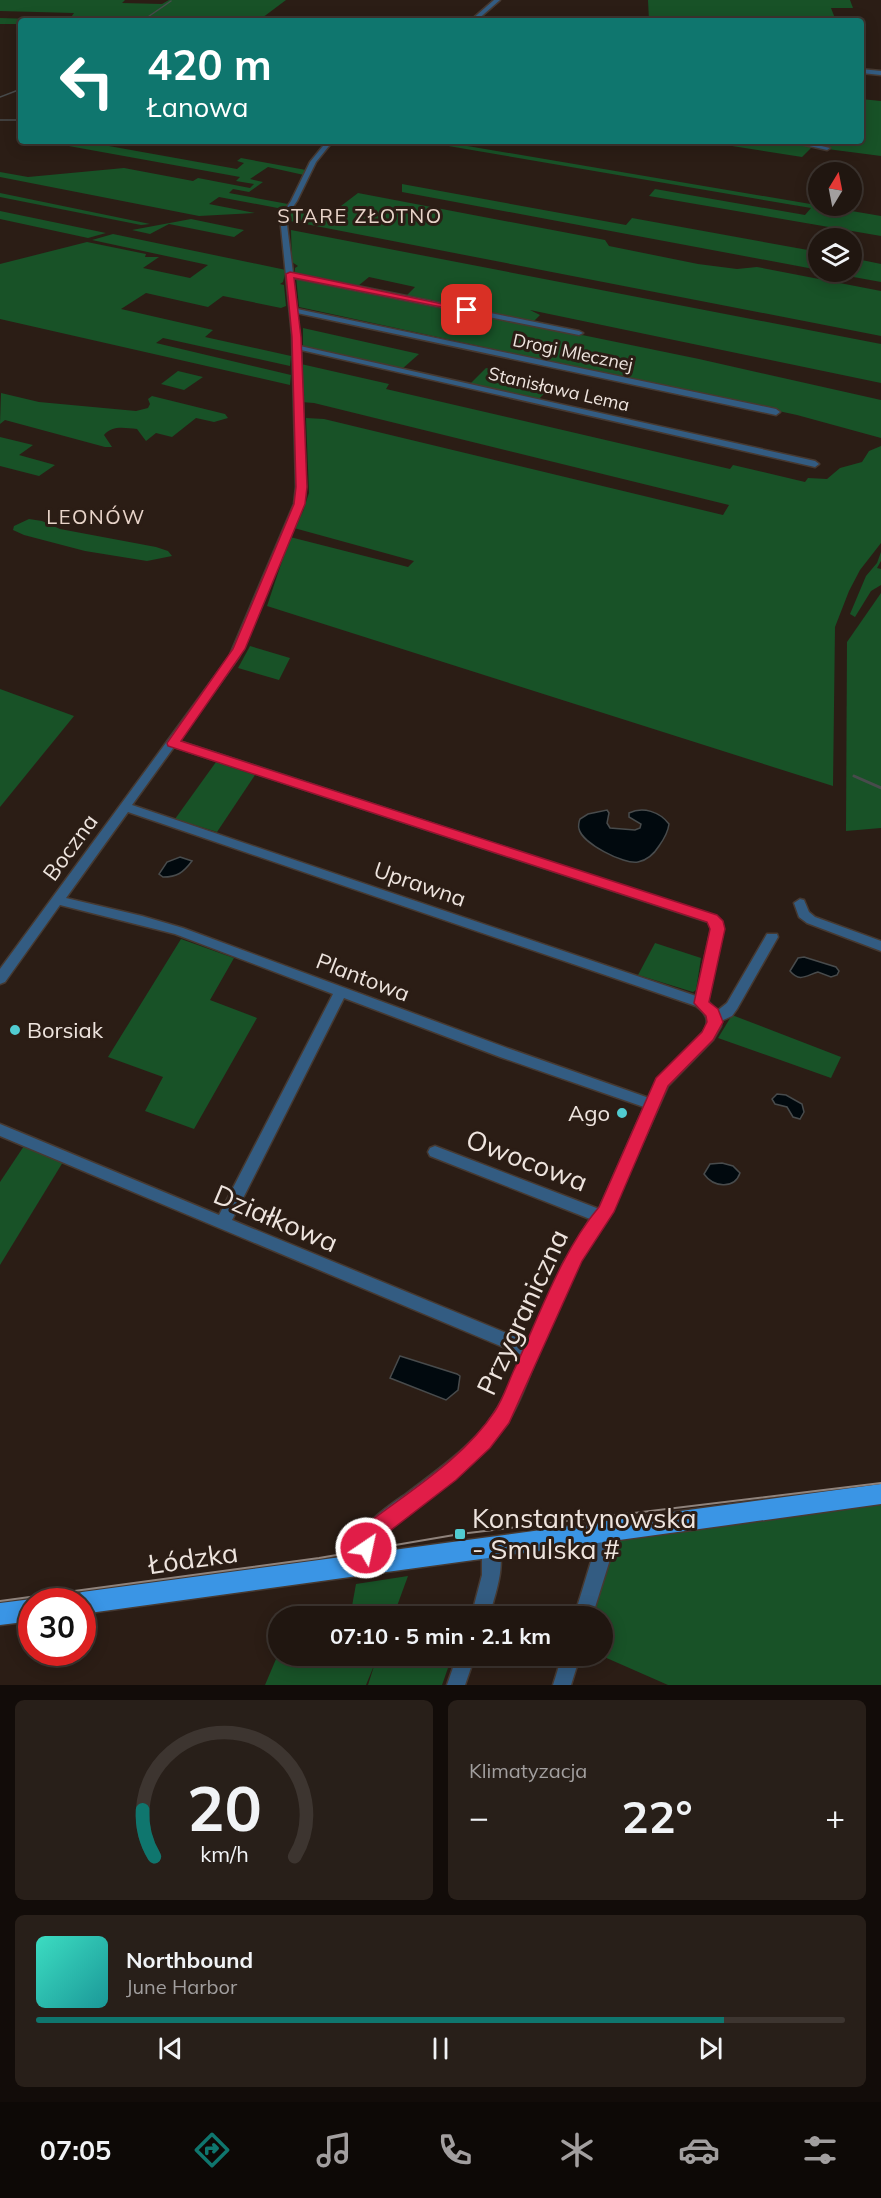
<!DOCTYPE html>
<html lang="pl">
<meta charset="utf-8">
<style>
:root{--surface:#201610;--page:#281f19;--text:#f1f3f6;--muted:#a29f9f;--line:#3d3530;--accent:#0f766e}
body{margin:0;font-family:Mulish,sans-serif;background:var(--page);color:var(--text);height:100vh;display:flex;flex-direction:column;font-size:22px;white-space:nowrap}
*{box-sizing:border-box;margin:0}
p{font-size:20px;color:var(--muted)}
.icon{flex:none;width:33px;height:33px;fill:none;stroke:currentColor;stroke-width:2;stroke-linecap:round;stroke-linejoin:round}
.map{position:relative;height:1685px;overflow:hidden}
.panel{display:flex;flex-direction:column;gap:15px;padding:15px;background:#120c09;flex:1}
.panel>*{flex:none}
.hud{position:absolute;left:18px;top:18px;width:846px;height:126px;border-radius:6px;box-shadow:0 3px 15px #0003,0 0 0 2px var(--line);background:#0f766e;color:#fff;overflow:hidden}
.needle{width:39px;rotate:10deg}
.controls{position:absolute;left:808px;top:162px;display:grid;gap:12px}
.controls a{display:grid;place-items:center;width:54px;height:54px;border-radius:50%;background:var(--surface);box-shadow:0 3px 15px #0003,0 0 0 2px var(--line);font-size:30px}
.speed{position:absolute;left:18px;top:1588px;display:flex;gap:12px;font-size:30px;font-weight:700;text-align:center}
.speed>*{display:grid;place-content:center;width:78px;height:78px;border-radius:50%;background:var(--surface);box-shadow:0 3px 15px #0003,0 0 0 2px var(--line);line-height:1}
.speed .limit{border:9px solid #d22;background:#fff;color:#111}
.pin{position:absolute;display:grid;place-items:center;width:51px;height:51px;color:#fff;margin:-26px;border-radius:12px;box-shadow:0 3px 9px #0006}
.me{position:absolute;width:66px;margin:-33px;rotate:34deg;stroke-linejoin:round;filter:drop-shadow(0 0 4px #0008)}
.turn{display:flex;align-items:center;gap:21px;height:126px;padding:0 30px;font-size:27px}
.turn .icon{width:78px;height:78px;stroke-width:2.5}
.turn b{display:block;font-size:42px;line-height:51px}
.big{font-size:45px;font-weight:700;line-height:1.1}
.panel .tile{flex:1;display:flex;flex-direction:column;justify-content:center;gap:9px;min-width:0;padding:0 21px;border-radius:9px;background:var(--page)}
.panel .dial{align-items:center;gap:0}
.dial svg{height:156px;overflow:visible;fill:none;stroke:var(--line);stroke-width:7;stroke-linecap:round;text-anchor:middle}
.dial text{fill:var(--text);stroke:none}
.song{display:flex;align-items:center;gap:18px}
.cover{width:72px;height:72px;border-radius:9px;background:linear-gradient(135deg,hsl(170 70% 55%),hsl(180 70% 35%))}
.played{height:6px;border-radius:3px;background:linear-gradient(90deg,var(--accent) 85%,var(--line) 85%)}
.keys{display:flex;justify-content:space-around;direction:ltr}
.heat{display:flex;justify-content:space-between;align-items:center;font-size:33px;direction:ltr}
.panel .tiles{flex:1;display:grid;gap:15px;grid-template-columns:1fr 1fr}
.tile:last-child{grid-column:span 2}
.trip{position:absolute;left:268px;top:1606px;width:345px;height:60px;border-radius:30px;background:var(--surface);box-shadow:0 3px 15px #0003,0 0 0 2px var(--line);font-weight:700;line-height:60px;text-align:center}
.tabs{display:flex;height:96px;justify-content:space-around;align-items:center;background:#0d0906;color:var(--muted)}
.tabs .icon{width:42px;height:42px}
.tabs .current{color:var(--accent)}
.tabs b{font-size:27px;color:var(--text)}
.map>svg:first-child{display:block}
.green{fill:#185227}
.water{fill:#01090e;stroke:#484b4c;stroke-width:1.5}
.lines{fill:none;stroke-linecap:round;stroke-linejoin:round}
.stream-far1{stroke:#484b4c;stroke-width:1.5}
.stream{stroke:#484b4c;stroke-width:3}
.minor-casing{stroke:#463931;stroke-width:3}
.major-casing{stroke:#463931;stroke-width:3}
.minor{fill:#335c82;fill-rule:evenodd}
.major{fill:#3a95e5;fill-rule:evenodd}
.tram{stroke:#8f837c;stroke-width:2}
.route{fill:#e11d48;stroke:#92132f;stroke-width:1.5}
.poi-dot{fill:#51ccd1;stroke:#2b1d15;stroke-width:2}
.labels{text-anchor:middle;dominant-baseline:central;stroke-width:6;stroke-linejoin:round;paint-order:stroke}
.far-street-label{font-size:18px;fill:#eee4de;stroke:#2b1d15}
.far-neighbourhood-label{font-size:20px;letter-spacing:1.5px;fill:#e9d5ca;stroke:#2b1d15}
.street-label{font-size:22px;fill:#eee4de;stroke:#2b1d15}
.poi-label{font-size:22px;fill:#eee4de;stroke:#2b1d15;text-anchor:start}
.near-street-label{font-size:27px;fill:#eee4de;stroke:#2b1d15}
.near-poi-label{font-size:27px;fill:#eee4de;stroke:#2b1d15;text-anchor:start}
</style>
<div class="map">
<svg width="881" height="1685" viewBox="0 0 881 1685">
<rect width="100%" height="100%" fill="#2b1d15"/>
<g class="green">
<path d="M0,0h125l-3,3 40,1 7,-4h117l-28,21h-237v3h-21v-6l69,2 5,-7 -74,-2z"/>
<path d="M648,0h202l3,8h-22l5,13h-187z"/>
<path d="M861,99l20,2v55l-69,-9 -10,10 -102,-16h161z"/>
<path d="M41,141h40l156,28 7,-6 -7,-2 4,-3 65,12 -2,5 -36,-8 -18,12 13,3 -14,10 -16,-3 -4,4 59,11 -5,5 -64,-12 -10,7 46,9 -56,3 -199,-39v-5l28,5 96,-9 69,13 5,-3 52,10 4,-4 -18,-3 4,-4z"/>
<path d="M419,141h19l443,75v20l-232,-40 6,-7 150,26 6,-7z"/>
<path d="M402,184l224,41 6,-7 187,34v18l-417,-78z"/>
<path d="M0,193l150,31 -9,1 -141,-28z"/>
<path d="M358,193l247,47 4,6 89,18 39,5 20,-2 124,24v45l-591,-115 1,-10 42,8 10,-8 -6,-2z"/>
<path d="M0,211l106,22 -18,5 -88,-19z"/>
<path d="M191,219l53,11 -10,7 -65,-13 -19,10 -18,-4z"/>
<path d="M291,230l590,114v39l-351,-73 10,5 -7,7 -127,-26 9,-9 -46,-10 -11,9 -63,-13v-5l3,-2 -6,-4z"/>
<path d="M113,234l173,36 -3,12 -3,2 4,1 2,21 -5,2 -58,-12 -15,11 -62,-14 -25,16 92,21 -8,7 86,19 -1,10 -127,-28 -7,5 135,32 -1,10 -290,-66v-55l87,-22 59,12 -1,3h14l-16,11 47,10 18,-13 -116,-25z"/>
<path d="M852,258l29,6v18l-55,-10h26z"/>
<path d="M296,276l403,83 182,41v38l-84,-23 -498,-108z"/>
<path d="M303,328l116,26 -17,15 -99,-23z"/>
<path d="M301,364l88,20 -3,5 344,80 3,-4 72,17 3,-4 19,1 13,-11 22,-6 7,-11 12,-5v97l-21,27 -11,21 -14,36 -2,159 -566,-180 23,-69 118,30 6,-6 -120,-33 9,-17 6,-18 -3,-75 18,1 399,96 6,-10 -415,-102 -13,-1z"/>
<path d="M486,368l68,15 -15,16 -69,-15z"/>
<path d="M178,371l25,6 -19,13 -23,-6z"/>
<path d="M1,393l38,9 97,9 12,-3 2,-4 -2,-5 4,-3 73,18 3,4 -14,4 -18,-4 -24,19 -16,-4 -10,8 -9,-12c-12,-1 -25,-4 -33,6l8,12h-7l-100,-27 -5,4z"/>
<path d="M0,437l33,8 -14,10 36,10 -16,11 -39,-10z"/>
<path d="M29,519l13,2 18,8 96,18 12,4 4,5 -25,5 -62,-10 -61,-16 -11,-5 1,-4z"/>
<path d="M881,552v9l-4,7 4,1v16l-10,6 -16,26 -5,-3 16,-38 11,-13z"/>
<path d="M881,593v235l-35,3 1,-189z"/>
<path d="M250,646l40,12 -11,22 -41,-12z"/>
<path d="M0,689l74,27 -74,91z"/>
<path d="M216,762l39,13 -38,57 -42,-13z"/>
<path d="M181,939l53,19 -24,42 47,18 -63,111 -49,-18 18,-34 -55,-20z"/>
<path d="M655,943l46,15 -5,32 -3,2 -55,-17z"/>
<path d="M732,1015l109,42 -10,21 -113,-40z"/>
<path d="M24,1146l39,16 -63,103v-83z"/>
<path d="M881,1502v183h-213l-66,-29 1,-39h-13l21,-70 7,-8z"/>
<path d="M408,1576l-15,41h-43l6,-33z"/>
<path d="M279,1652v4h137l32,12 -6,17h-74l7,-22 -9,22h-101z"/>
</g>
<g class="water">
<path d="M607,810l2,3 -2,10 3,5 25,2 5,-2 1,-4 -12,-7v-4c14,-7 31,-1 40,11 -1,8 -5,15 -10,22 -5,8 -11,14 -21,16 -14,3 -56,-19 -59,-33 -1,-2 0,-8 1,-10l8,-5z"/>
<path d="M180,857l12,4c-9,12 -15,16 -29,16l-4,-3 8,-12z"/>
<path d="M804,957l32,10 3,4 -2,4 -6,2 -13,-5c-11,3 -18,11 -28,-1l8,-13z"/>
<path d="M777,1094l9,1 16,9 2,8 -4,7 -7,-2 -6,-10 -12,-3 -3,-5z"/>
<path d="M722,1163l11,3 7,7c-6,17 -27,14 -36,1l6,-10z"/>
<path d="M400,1356l57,18 3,2 -2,14 -12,10 -56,-22z"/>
</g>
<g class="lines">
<g class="stream-far1">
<path d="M142,21l29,-20"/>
<path d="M0,97l21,-8"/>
<path d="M0,120h21"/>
</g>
<path class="stream" d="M854,776l27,12"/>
<g class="minor-casing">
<g id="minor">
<path d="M494,0h6l-24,21h-6z"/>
<path d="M861,69l20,2v4l-20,-2z"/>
<path d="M327,141h6l-17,21 -19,39 -11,16 7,56 286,58 4,2 -4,2 -286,-57 4,31 479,100 4,3 -4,3 -479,-102 3,33 515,115 4,3 -4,3 -514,-117 5,137 -2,17 -65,153 -60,84 537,175 5,5 2,8 -15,72 9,10 10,-8 40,-69h10l1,3 -41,72 -5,7 -11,5v5l-8,14 -45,46 -58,130c-37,45 -56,102 -78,154 -7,17 -14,37 -25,53 -31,49 -87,77 -128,116 -4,10 -1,21 -6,31l-6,3 -6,-3c-6,-13 -3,-32 6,-44 9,-12 26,-23 39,-32 26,-20 52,-38 74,-62 20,-22 31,-50 42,-77l-522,-219v-12l219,91 114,-221 -158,-60 -115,-29 -55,77 -5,2v-15l229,-312 65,-153 2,-17 -4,-152 -12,-118 11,-16 19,-39zM174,747l534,175 3,7 -15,67 -564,-191zM128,812l568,194c11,8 14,15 7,26l-46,47 -8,19 -139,-49 -327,-121 -41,-12 -76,-18zM344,998l156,59 144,50 -45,102 -164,-63 -5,2 -2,4 2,4 160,63 -27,45 -35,78 -296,-122z"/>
<path d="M787,141h13l30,7 -3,2z"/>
<path d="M800,899l4,1 5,12 6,5 66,24v10l-74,-28 -8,-6 -5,-14z"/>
<path d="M603,1522l6,3c4,9 5,18 3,28l-20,64h-18l22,-72 -2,-14 3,-6z"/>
<path d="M491,1539l6,3c10,23 -2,52 -8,75h-18l11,-42v-27l3,-6z"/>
<path d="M457,1656h18l-10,29h-18z"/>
<path d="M562,1656h18l-9,29h-18z"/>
</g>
</g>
<g class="major-casing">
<g id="major">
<path d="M881,1484v20l-799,110v-12h-11l3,-7 8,-3z"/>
<path d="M32,1599l8,3h-8v19l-32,4v-22z"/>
</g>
</g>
<use href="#minor" class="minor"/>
<use href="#major" class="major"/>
<path class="tram" d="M0,1601l319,-43 141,-24 421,-51"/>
</g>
<path class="route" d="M290,272l181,38 -4,2 -173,-34 7,59 6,150 -2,17 -60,145 -64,92 536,174 6,6 2,8 -16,73 9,7 5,13 -10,18 -45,46 -54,126 -32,49 -73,162 -19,25 -34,32 -74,57 -9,18 -7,3 -7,-3c-5,-12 1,-21 9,-32 43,-33 96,-65 127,-112 8,-12 13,-28 19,-41 25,-53 47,-118 85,-163l57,-129 46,-46 5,-10 -1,-6 -12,-13 16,-74 -3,-7 -539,-176 -1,-3 66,-94 61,-145 2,-17 -4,-150 -6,-63z"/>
<g class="poi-dot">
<circle cx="15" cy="1030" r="6"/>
<circle cx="622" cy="1113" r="6"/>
<rect x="454" y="1528" width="12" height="12" rx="3"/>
</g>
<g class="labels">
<g class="far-street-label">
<text transform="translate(573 352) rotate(12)">Drogi Mlecznej</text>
<text transform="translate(559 389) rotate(13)">Stanisława Lema</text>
</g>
<g class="far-neighbourhood-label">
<text x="360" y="215">STARE ZŁOTNO</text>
<text x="96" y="516">LEONÓW</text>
</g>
<g class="street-label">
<text transform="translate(70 847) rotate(-54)">Boczna</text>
<text transform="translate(420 884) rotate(19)">Uprawna</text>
<text transform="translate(363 977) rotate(21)">Plantowa</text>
</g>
<g class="poi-label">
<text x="27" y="1030">Borsiak</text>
<text x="610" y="1113" text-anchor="end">Ago</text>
</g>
<g class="near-street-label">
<text transform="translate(527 1160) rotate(21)">Owocowa</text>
<text transform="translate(276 1218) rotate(23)">Działkowa</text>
<text transform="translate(522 1312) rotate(-65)">Przygraniczna</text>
<text transform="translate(193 1558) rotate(-8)">Łódzka</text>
</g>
<g class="near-poi-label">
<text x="472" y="1518">Konstantynowska<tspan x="472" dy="31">- Smulska #</tspan></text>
</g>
</g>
</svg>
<div class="controls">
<a><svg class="needle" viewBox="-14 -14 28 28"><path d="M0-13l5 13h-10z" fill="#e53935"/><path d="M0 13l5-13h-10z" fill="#a29f9f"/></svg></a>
<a><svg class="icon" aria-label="layers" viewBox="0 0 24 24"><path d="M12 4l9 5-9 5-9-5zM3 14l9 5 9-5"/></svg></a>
</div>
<div class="speed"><div class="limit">30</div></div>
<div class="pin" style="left:467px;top:310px;background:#d93025"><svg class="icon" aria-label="arrive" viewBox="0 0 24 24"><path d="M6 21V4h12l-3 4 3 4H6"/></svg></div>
<svg class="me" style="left:366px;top:1548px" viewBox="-20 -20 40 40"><circle r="17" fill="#e11d48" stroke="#fff" stroke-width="3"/><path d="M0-11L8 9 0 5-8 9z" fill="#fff"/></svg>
<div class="trip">07:10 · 5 min · 2.1 km</div>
<div class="hud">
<div class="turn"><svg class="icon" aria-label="left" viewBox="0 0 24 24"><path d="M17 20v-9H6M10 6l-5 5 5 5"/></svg><div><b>420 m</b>Łanowa</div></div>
</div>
</div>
<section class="panel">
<div class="tiles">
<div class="tile dial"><svg viewBox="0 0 100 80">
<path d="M14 69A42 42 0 1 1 86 69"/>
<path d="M14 69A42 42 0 0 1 8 45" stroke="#0f766e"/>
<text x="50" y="56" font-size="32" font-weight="700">20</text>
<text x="50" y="72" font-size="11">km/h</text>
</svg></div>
<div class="tile"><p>Klimatyzacja</p>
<div class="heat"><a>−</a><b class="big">22°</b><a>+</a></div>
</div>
<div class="tile">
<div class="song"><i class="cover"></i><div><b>Northbound</b><p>June Harbor</p></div></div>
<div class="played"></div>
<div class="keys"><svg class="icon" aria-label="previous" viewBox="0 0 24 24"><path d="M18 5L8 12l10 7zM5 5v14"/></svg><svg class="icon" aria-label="pause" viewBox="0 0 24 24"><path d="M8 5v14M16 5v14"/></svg><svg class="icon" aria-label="next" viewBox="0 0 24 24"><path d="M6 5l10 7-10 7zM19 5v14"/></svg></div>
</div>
</div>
</section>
<nav class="tabs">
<b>07:05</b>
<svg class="icon current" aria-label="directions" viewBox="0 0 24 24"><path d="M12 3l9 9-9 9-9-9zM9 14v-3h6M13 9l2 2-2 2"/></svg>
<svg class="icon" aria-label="music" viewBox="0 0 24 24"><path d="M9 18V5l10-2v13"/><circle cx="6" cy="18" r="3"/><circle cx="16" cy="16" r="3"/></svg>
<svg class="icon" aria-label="phone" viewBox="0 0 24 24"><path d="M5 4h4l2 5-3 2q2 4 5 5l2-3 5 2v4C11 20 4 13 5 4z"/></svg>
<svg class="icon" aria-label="climate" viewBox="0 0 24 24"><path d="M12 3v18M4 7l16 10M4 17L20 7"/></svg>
<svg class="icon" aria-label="car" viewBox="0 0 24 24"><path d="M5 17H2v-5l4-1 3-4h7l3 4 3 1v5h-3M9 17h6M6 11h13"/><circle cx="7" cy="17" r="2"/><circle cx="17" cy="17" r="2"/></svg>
<svg class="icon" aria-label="filters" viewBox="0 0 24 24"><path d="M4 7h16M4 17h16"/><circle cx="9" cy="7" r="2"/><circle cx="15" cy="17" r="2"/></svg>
</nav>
